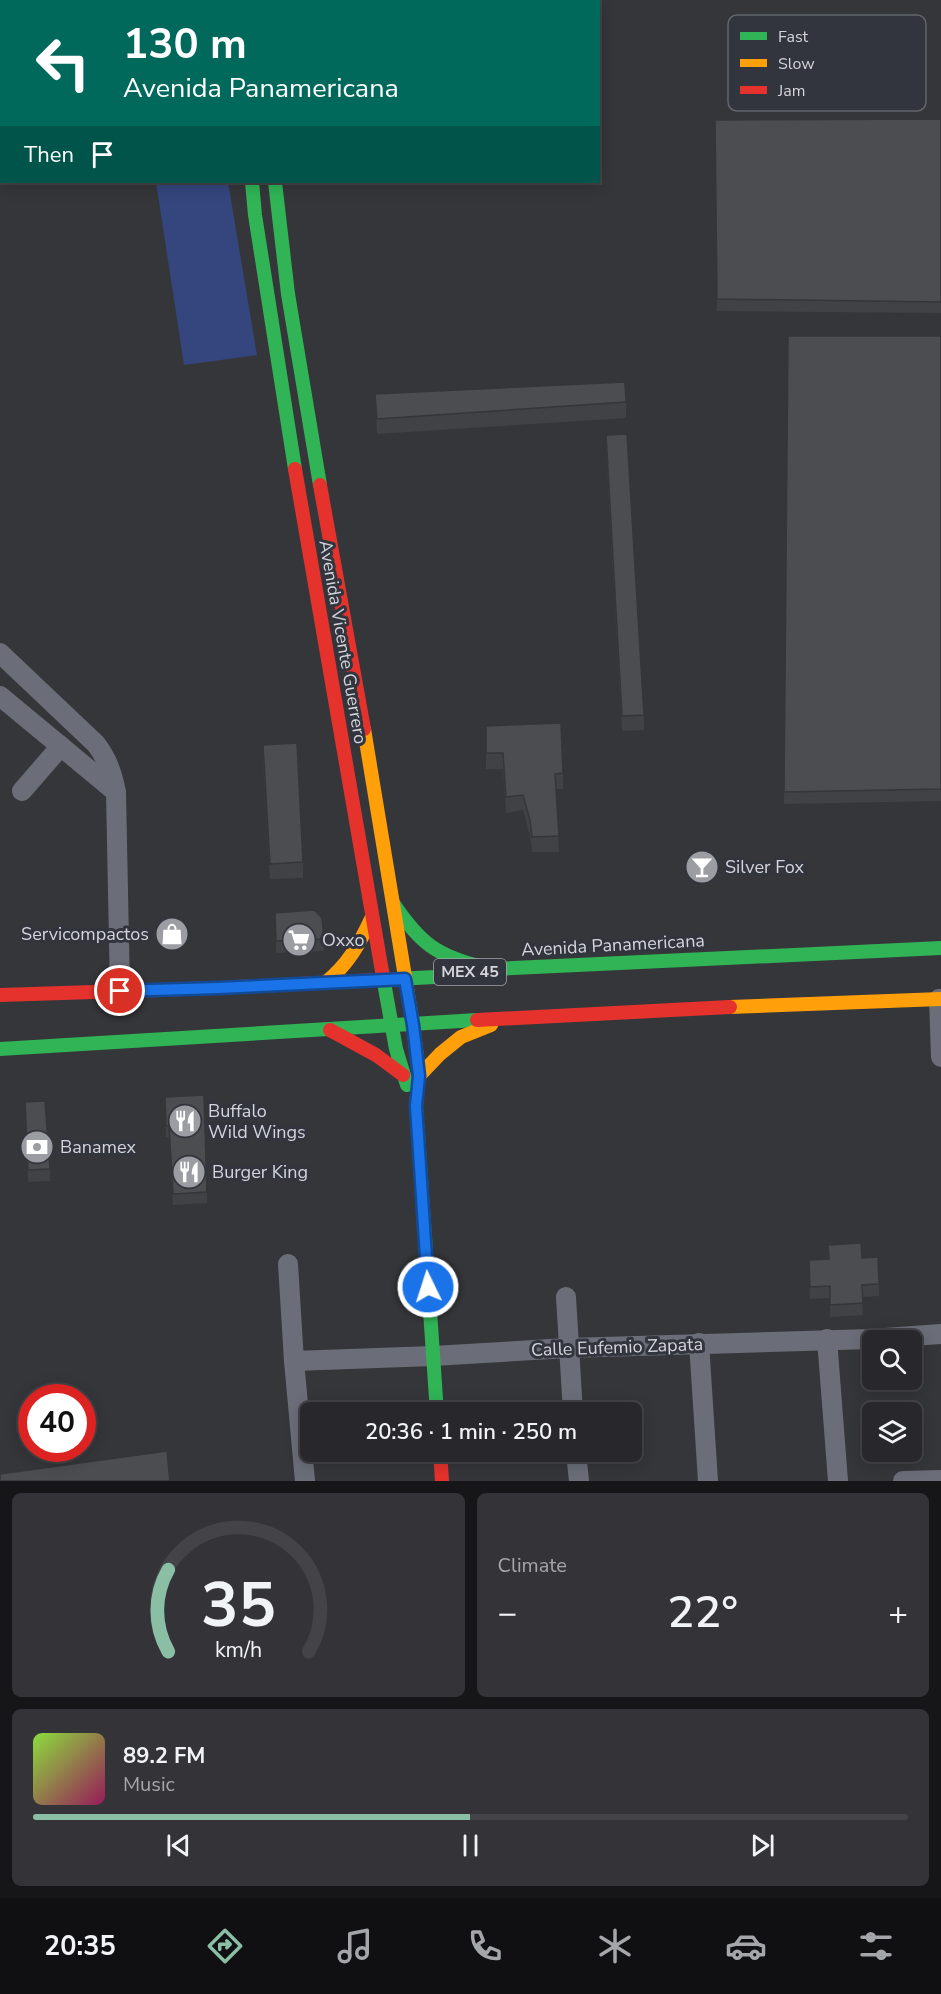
<!DOCTYPE html>
<meta charset="utf-8">
<style>
:root{--surface:#28282c;--page:#343438;--text:#f1f3f6;--muted:#a5a6a9;--line:#444448;--accent:#8abfa5}
body{margin:0;font-family:"Nunito Sans",sans-serif;background:var(--page);color:var(--text);height:100vh;display:flex;flex-direction:column;font-size:22px;white-space:nowrap}
*{box-sizing:border-box;margin:0}
p{font-size:20px;color:var(--muted)}
.icon{flex:none;width:33px;height:33px;fill:none;stroke:currentColor;stroke-width:2;stroke-linecap:round;stroke-linejoin:round}
.map{position:relative;height:1481px;overflow:hidden}
.side{display:flex;flex-direction:column;gap:12px;padding:12px;background:#161618;flex:1}
.side>*{flex:none}
.hud{position:absolute;left:0px;top:0px;width:600px;height:183px;box-shadow:0 3px 15px #0003,0 0 0 2px var(--line);background:#00695c;color:#fff;overflow:hidden}
.controls{position:absolute;left:862px;top:1330px;display:grid;gap:12px}
.controls a{display:grid;place-items:center;width:60px;height:60px;border-radius:9px;background:var(--surface);box-shadow:0 3px 15px #0003,0 0 0 2px var(--line);font-size:30px}
.speed{position:absolute;left:18px;top:1384px;display:flex;gap:12px;font-size:30px;font-weight:700;text-align:center}
.speed>*{display:grid;place-content:center;width:78px;height:78px;border-radius:50%;background:var(--surface);box-shadow:0 3px 15px #0003,0 0 0 2px var(--line);line-height:1}
.speed .limit{border:9px solid #d22;background:#fff;color:#111}
.pin{position:absolute;display:grid;place-items:center;width:51px;height:51px;color:#fff;margin:-26px;border:3px solid #fff;border-radius:50%;box-shadow:0 2px 6px #0007}
.me{position:absolute;width:66px;margin:-33px;rotate:356deg;stroke-linejoin:round;filter:drop-shadow(0 0 4px #0008)}
.turn{display:flex;align-items:center;gap:21px;height:126px;padding:0 24px;font-size:27px}
.turn .icon{width:78px;height:78px;stroke-width:2.5}
.turn b{display:block;font-size:42px;line-height:51px}
.then{display:flex;align-items:center;height:57px;padding:0 24px;background:#0003;gap:12px;font-size:22px}
.big{font-size:45px;font-weight:600;line-height:1.1}
.side .widget{flex:1;display:flex;flex-direction:column;justify-content:center;gap:9px;min-width:0;padding:0 21px;border-radius:9px;background:var(--page)}
.side .dial{align-items:center;gap:0}
.dial svg{height:156px;overflow:visible;fill:none;stroke:var(--line);stroke-width:7;stroke-linecap:round;text-anchor:middle}
.dial text{fill:var(--text);stroke:none}
.song{display:flex;align-items:center;gap:18px}
.cover{width:72px;height:72px;border-radius:9px;background:linear-gradient(135deg,hsl(90 70% 55%),hsl(330 70% 35%))}
.played{height:6px;border-radius:3px;background:linear-gradient(90deg,var(--accent) 50%,var(--line) 50%)}
.keys{display:flex;justify-content:space-around;direction:ltr}
.heat{display:flex;justify-content:space-between;align-items:center;font-size:33px;direction:ltr}
.side .tiles{flex:1;display:grid;gap:12px;grid-template-columns:1fr 1fr}
.widget:last-child{grid-column:span 2}
.trip{position:absolute;left:300px;top:1402px;width:342px;height:60px;border-radius:9px;background:var(--surface);box-shadow:0 3px 15px #0003,0 0 0 2px var(--line);font-weight:600;line-height:60px;text-align:center}
.dock{display:flex;height:96px;justify-content:space-around;align-items:center;background:#101012;color:var(--muted)}
.dock .icon{width:42px;height:42px}
.dock .selected{color:var(--accent)}
.dock b{font-size:27px;color:var(--text)}
.map>svg:first-child{display:block}
.green{fill:#34467d}
.lines{fill:none;stroke-linecap:round;stroke-linejoin:round}
.street{stroke:#6b6e78;stroke-width:20}
.fast{stroke:#30b455;stroke-width:14}
.slow{stroke:#ff9f0a;stroke-width:14}
.jam{stroke:#e5322d;stroke-width:14}
.wall{fill:#404245}
.building{fill:#4b4d50;stroke:#343638;stroke-width:1.5}
.route-casing{stroke:#114b97;stroke-width:15}
.route{stroke:#1a73e8;stroke-width:10}
.labels{text-anchor:middle;dominant-baseline:central;stroke-width:6;stroke-linejoin:round;paint-order:stroke}
.shield{fill:#32353d;stroke:#a3a5ab;stroke-width:1.5}
.shield-label{font-size:16px;font-weight:bold;fill:#d3d5da}
.street-label{font-size:18px;fill:#d3d5da;stroke:#32353d}
.poi-label{font-size:18px;fill:#d3d5da;stroke:#32353d;text-anchor:start}
.key{fill:#32353d;stroke:#62656c;stroke-width:1.5}
.key-label{font-size:16px;fill:#d3d5da}
</style>
<div class="map">
<svg width="941" height="1481" viewBox="0 0 941 1481">
<rect width="100%" height="100%" fill="#35363a"/>
<path class="green" d="M156,182h72l29,173 -73,10z"/>
<g class="lines">
<g class="street">
<path d="M0,653l96,91c12,16 16,29 20,48l4,199"/>
<path d="M0,696l116,96"/>
<path d="M22,791l39,-45"/>
<path d="M939,999l2,58"/>
<path d="M288,1264l6,97 11,120"/>
<path d="M566,1297l7,116"/>
<path d="M827,1339l11,142"/>
<path d="M699,1343l9,138"/>
<path d="M294,1361l139,-5 135,-8 303,-9 70,-5"/>
<path d="M576,1452l3,29"/>
<path d="M903,1481l38,-1"/>
</g>
<g class="fast">
<path d="M252,182l3,33 40,254"/>
<path d="M275,182l13,112 32,191"/>
<path d="M393,903c26,39 43,53 89,64"/>
<path d="M383,977l13,72 11,36"/>
<path d="M396,979l39,-2 59,-8 447,-21"/>
<path d="M0,1049l477,-29"/>
<path d="M419,1074l-3,32 21,307"/>
</g>
<g class="slow">
<path d="M364,729l49,296 6,49"/>
<path d="M325,983c23,-18 35,-40 47,-66"/>
<path d="M730,1007l211,-8"/>
<path d="M419,1076l21,-22 21,-17 30,-12"/>
</g>
<g class="jam">
<path d="M243,0v2"/>
<path d="M268,0v2"/>
<path d="M295,469l88,508"/>
<path d="M320,485l44,244"/>
<path d="M0,995l218,-7 178,-9"/>
<path d="M477,1020l253,-13"/>
<path d="M330,1030l46,25 27,20"/>
<path d="M440,1452l2,29"/>
</g>
</g>
<g class="wall">
<path d="M941,119v194l-224,-2 -2,-191z"/>
<path d="M788,336h153v465l-157,3z"/>
<path d="M375,394l251,8v16l-249,16z"/>
<path d="M606,435l38,280v15l-22,1 -16,-280z"/>
<path d="M486,726l77,47v16h-7l3,63h-27l-2,-16 -7,-26 -17,3 -3,-44h-17z"/>
<path d="M263,745l40,117v16l-33,1 -7,-119z"/>
<path d="M275,913l49,26v12l-48,2z"/>
<path d="M165,1097l42,95v11l-34,2 -4,-68h-3z"/>
<path d="M25,1102l25,67v12l-22,1z"/>
<path d="M828,1245l34,13 17,26v12l-17,1 1,18 -33,2v-19l-20,1 -1,-39 19,-1z"/>
</g>
<g class="building">
<path d="M941,119v183l-224,-3 -2,-179z"/>
<path d="M788,336h153v453l-157,3z"/>
<path d="M625,382l1,20 -249,17 -2,-25z"/>
<path d="M627,434l17,281 -22,1 -16,-281z"/>
<path d="M561,723l2,50 -8,1 4,62 -27,1 -2,-17 -7,-25 -17,2 -3,-44h-17v-27z"/>
<path d="M297,743l6,119 -33,2 -7,-119z"/>
<path d="M314,910l8,8 2,21 -48,2 -1,-28z"/>
<path d="M204,1095l3,97 -34,2 -4,-68h-3l-1,-29z"/>
<path d="M45,1101l5,68 -22,1 -3,-68z"/>
<path d="M861,1243l1,15 16,-1 1,27 -17,1 1,18 -33,2v-19l-20,1 -1,-27 20,-1 -1,-14z"/>
<path d="M167,1451l3,30h-170v-7z"/>
</g>
<g class="lines">
<g class="route-casing">
<path id="route" d="M120,991l98,-3 187,-9 8,46 6,51 -3,30 12,181"/>
</g>
<use href="#route" class="route"/>
</g>
<defs>
<g id="bar-disc" transform="scale(1.725)"><circle r="9.5" fill="#9c9da2" stroke="#32353d"/><path d="M-6-5H6L.8 .8V4.5H3.5V6h-7V4.5H-.8V.8Z" fill="#fff"/></g>
<g id="shop-disc" transform="scale(1.725)"><circle r="9.5" fill="#9c9da2" stroke="#32353d"/><path d="M-5-2.5h2.3a2.7 3.5 0 0 1 5.4 0H5L5.5 6h-11ZM-1.5-2.5h3a1.5 2.3 0 0 0-3 0Z" fill="#fff"/></g>
<g id="supermarket-disc" transform="scale(1.725)"><circle r="9.5" fill="#9c9da2" stroke="#32353d"/><path d="M-6-5.5h2.5l.6 2H6L4.5 2H-2.5L-4.4-4H-6ZM-1.5 3.2a1.3 1.3 0 1 0 .1 0ZM3 3.2a1.3 1.3 0 1 0 .1 0Z" fill="#fff"/></g>
<g id="restaurant-disc" transform="scale(1.725)"><circle r="9.5" fill="#9c9da2" stroke="#32353d"/><path d="M-5-6h1v4h1v-4h1v4h1v-4h1v5L-1.5 .5V6h-2V.5L-5-1ZM5-6V6H3V1.5H1.5Q1.5-4 5-6Z" fill="#fff"/></g>
<g id="bank-disc" transform="scale(1.725)"><circle r="9.5" fill="#9c9da2" stroke="#32353d"/><path d="M-6-4H6V4H-6ZM0-2.3a2.3 2.3 0 1 0 0 4.6a2.3 2.3 0 1 0 0-4.6Z" fill="#fff"/></g>
</defs>
<g fill-rule="evenodd">
<use href="#bar-disc" x="702" y="867"/>
<use href="#shop-disc" x="172" y="934"/>
<use href="#supermarket-disc" x="299" y="940"/>
<use href="#restaurant-disc" x="185" y="1121"/>
<use href="#bank-disc" x="37" y="1147"/>
<use href="#restaurant-disc" x="189" y="1172"/>
</g>
<g class="labels">
<rect class="shield" x="434" y="959" width="72" height="26" rx="4.5"/>
<g class="shield-label">
<text x="470" y="972">MEX 45</text>
</g>
<g class="street-label">
<text transform="translate(343 642) rotate(80)">Avenida Vicente Guerrero</text>
<text transform="translate(613 945) rotate(-3)">Avenida Panamericana</text>
<text transform="translate(617 1347) rotate(-2)">Calle Eufemio Zapata</text>
</g>
<g class="poi-label">
<text x="725" y="867">Silver Fox</text>
<text x="149" y="934" text-anchor="end">Servicompactos</text>
<text x="322" y="940">Oxxo</text>
<text x="208" y="1111">Buffalo<tspan x="208" dy="21">Wild Wings</tspan></text>
<text x="60" y="1147">Banamex</text>
<text x="212" y="1172">Burger King</text>
</g>
</g>
<rect x="728" y="15" width="198" height="96" rx="9" class="key"/>
<rect x="740" y="32" width="27" height="8" fill="#30b455"/>
<rect x="740" y="59" width="27" height="8" fill="#ff9f0a"/>
<rect x="740" y="86" width="27" height="8" fill="#e5322d"/>
<g class="key-label">
<text x="778" y="42">Fast</text>
<text x="778" y="69">Slow</text>
<text x="778" y="96">Jam</text>
</g>
</svg>
<div class="controls">
<a><svg class="icon" aria-label="search" viewBox="0 0 24 24"><circle cx="10" cy="10" r="6"/><path d="M15 15l6 6"/></svg></a>
<a><svg class="icon" aria-label="layers" viewBox="0 0 24 24"><path d="M12 4l9 5-9 5-9-5zM3 14l9 5 9-5"/></svg></a>
</div>
<div class="speed"><div class="limit">40</div></div>
<div class="pin" style="left:120px;top:991px;background:#d93025"><svg class="icon" aria-label="arrive" viewBox="0 0 24 24"><path d="M6 21V4h12l-3 4 3 4H6"/></svg></div>
<svg class="me" style="left:428px;top:1287px" viewBox="-20 -20 40 40"><circle r="17" fill="#1a73e8" stroke="#fff" stroke-width="3"/><path d="M0-11L8 9 0 5-8 9z" fill="#fff"/></svg>
<div class="trip">20:36 · 1 min · 250 m</div>
<div class="hud">
<div class="turn"><svg class="icon" aria-label="left" viewBox="0 0 24 24"><path d="M17 20v-9H6M10 6l-5 5 5 5"/></svg><div><b>130 m</b>Avenida Panamericana</div></div>
<div class="then">Then<svg class="icon" aria-label="arrive" viewBox="0 0 24 24"><path d="M6 21V4h12l-3 4 3 4H6"/></svg></div>
</div>
</div>
<section class="side">
<div class="tiles">
<div class="widget dial"><svg viewBox="0 0 100 80">
<path d="M14 69A42 42 0 1 1 86 69"/>
<path d="M14 69A42 42 0 0 1 14 27" stroke="#8abfa5"/>
<text x="50" y="56" font-size="32" font-weight="700">35</text>
<text x="50" y="72" font-size="11">km/h</text>
</svg></div>
<div class="widget"><p>Climate</p>
<div class="heat"><a>−</a><b class="big">22°</b><a>+</a></div>
</div>
<div class="widget">
<div class="song"><i class="cover"></i><div><b>89.2 FM</b><p>Music</p></div></div>
<div class="played"></div>
<div class="keys"><svg class="icon" aria-label="previous" viewBox="0 0 24 24"><path d="M18 5L8 12l10 7zM5 5v14"/></svg><svg class="icon" aria-label="pause" viewBox="0 0 24 24"><path d="M8 5v14M16 5v14"/></svg><svg class="icon" aria-label="next" viewBox="0 0 24 24"><path d="M6 5l10 7-10 7zM19 5v14"/></svg></div>
</div>
</div>
</section>
<nav class="dock">
<b>20:35</b>
<svg class="icon selected" aria-label="directions" viewBox="0 0 24 24"><path d="M12 3l9 9-9 9-9-9zM9 14v-3h6M13 9l2 2-2 2"/></svg>
<svg class="icon" aria-label="music" viewBox="0 0 24 24"><path d="M9 18V5l10-2v13"/><circle cx="6" cy="18" r="3"/><circle cx="16" cy="16" r="3"/></svg>
<svg class="icon" aria-label="phone" viewBox="0 0 24 24"><path d="M5 4h4l2 5-3 2q2 4 5 5l2-3 5 2v4C11 20 4 13 5 4z"/></svg>
<svg class="icon" aria-label="climate" viewBox="0 0 24 24"><path d="M12 3v18M4 7l16 10M4 17L20 7"/></svg>
<svg class="icon" aria-label="car" viewBox="0 0 24 24"><path d="M5 17H2v-5l4-1 3-4h7l3 4 3 1v5h-3M9 17h6M6 11h13"/><circle cx="7" cy="17" r="2"/><circle cx="17" cy="17" r="2"/></svg>
<svg class="icon" aria-label="filters" viewBox="0 0 24 24"><path d="M4 7h16M4 17h16"/><circle cx="9" cy="7" r="2"/><circle cx="15" cy="17" r="2"/></svg>
</nav>
